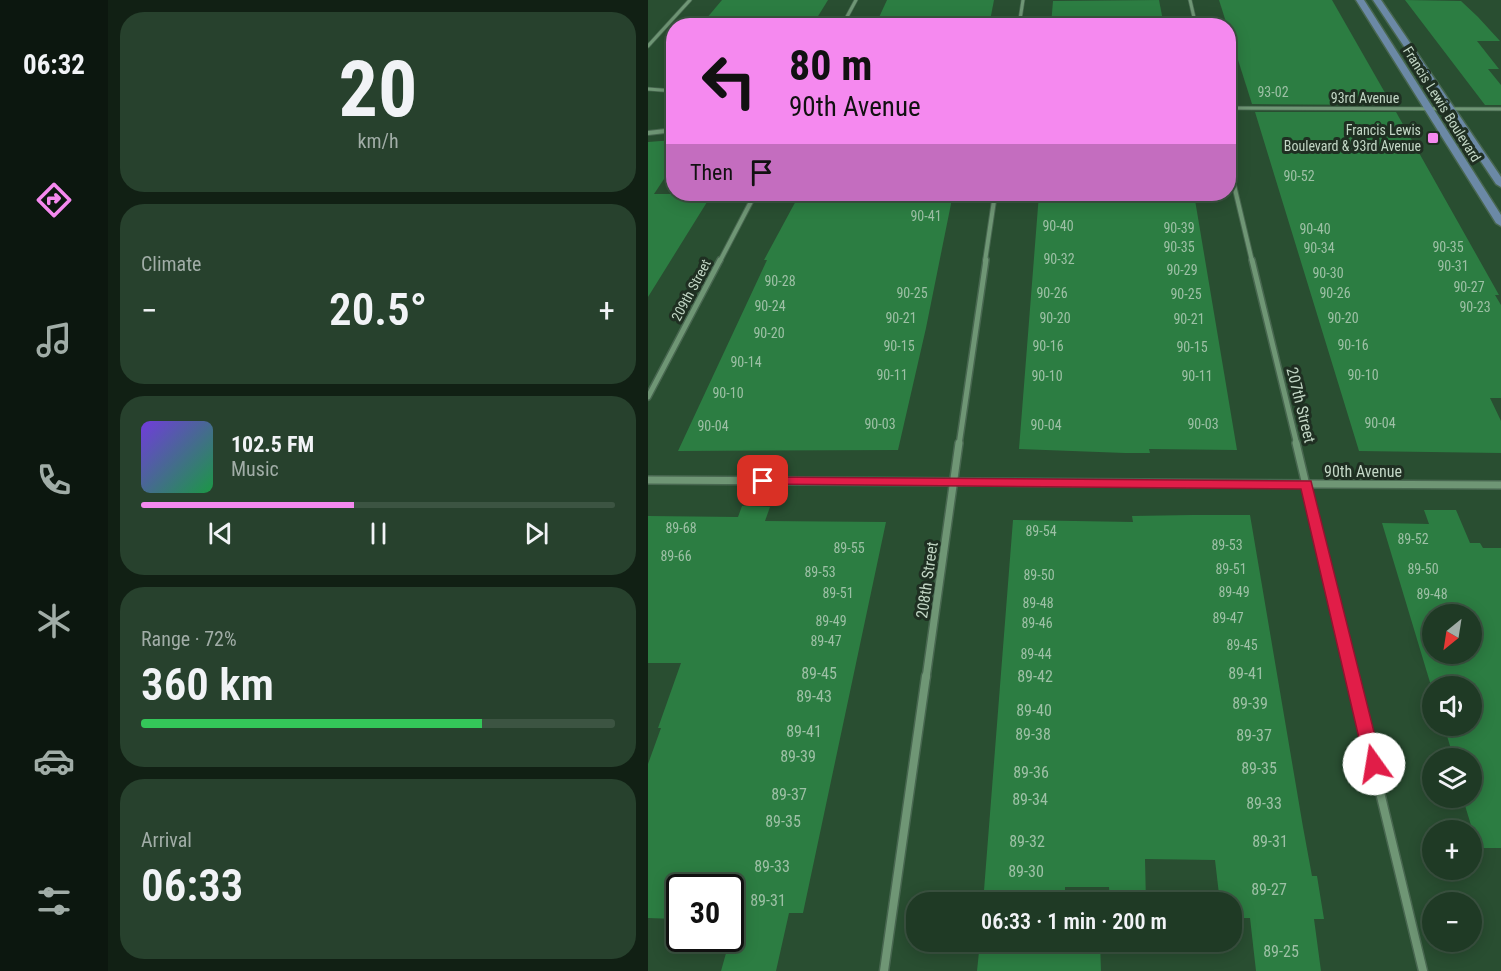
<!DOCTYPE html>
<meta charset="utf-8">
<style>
:root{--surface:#1f3a25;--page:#27412d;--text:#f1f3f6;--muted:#a1ada7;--line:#3c5442;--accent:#f589ef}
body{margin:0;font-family:"Roboto Condensed",sans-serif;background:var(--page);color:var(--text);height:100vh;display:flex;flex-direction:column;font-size:22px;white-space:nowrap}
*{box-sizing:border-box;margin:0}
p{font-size:20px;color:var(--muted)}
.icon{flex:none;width:33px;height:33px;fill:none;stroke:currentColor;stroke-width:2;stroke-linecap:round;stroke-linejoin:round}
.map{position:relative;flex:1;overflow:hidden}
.drawer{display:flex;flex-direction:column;gap:12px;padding:12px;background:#112014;width:540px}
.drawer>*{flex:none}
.guide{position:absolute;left:18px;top:18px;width:570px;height:183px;border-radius:24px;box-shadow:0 3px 15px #0003,0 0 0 2px var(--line);background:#f589ef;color:#111;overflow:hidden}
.needle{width:39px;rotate:210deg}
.tools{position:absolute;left:774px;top:604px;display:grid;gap:12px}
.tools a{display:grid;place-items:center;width:60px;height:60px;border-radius:50%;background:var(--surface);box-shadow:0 3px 15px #0003,0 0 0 2px var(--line);font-size:30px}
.speed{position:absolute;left:18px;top:874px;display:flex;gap:12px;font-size:30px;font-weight:700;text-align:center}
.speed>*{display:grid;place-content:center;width:78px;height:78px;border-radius:50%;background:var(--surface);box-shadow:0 3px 15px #0003,0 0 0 2px var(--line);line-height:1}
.speed .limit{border:3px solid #111;border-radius:9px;background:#fff;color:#111}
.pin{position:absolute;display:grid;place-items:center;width:51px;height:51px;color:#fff;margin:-26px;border-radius:12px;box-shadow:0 3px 9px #0006}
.me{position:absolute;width:66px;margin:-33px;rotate:347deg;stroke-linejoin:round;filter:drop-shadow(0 0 4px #0008)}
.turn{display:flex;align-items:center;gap:21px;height:126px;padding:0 24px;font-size:27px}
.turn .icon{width:78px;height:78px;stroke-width:2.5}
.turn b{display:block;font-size:42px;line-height:51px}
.then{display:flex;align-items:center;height:57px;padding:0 24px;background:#0003;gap:12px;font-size:22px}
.big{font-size:45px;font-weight:600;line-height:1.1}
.drawer .tile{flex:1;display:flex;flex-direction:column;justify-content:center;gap:9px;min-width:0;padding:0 21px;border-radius:24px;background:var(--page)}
.drawer .dial{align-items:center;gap:0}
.dial b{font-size:78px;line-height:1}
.song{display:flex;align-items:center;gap:18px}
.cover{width:72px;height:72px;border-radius:9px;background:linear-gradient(135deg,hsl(260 70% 55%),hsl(140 70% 35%))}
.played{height:6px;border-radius:3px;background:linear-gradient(90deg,var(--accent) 45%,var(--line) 45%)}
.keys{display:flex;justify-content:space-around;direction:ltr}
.heat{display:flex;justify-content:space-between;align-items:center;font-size:33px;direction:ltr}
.charge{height:9px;border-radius:4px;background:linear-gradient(90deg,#34c759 72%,var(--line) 0)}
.trip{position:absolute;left:258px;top:892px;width:336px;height:60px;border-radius:24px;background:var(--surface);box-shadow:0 3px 15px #0003,0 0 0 2px var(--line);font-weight:600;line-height:60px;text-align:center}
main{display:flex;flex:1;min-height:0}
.tabs{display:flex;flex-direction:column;width:108px;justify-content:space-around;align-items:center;background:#0c170f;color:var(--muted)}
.tabs .icon{width:42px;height:42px}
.tabs .selected{color:var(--accent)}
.tabs b{font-size:27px;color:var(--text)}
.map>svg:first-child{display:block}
.building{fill:#2c7d42;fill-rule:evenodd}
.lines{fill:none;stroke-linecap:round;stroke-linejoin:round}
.street-far4-casing{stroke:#486750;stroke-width:4.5}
.street-far3-casing{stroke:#486750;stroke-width:6}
.street-far2-casing{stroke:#486750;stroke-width:8}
.street-far1-casing{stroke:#486750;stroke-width:10}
.street-casing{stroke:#486750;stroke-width:11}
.primary-casing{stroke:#486750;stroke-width:3}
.street-far4{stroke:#6f9675;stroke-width:3}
.street-far3{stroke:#6f9675;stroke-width:4}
.street-far2{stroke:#6f9675;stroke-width:5}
.street-far1{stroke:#6f9675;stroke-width:7}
.street{stroke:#6f9675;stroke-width:8}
.primary{fill:#6b89a6;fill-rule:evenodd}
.route{fill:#e11d48;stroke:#92132f;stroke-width:1.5}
.poi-dot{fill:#f589ef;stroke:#1f2f22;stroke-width:2}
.labels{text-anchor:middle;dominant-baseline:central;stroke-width:6;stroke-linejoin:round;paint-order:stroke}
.number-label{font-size:14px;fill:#9dc0a5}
.far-street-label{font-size:14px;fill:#c3d7c6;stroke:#1f2f22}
.far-poi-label{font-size:14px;fill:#c3d7c6;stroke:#1f2f22;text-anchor:end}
.street-label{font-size:16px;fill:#c3d7c6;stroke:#1f2f22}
.near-number-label{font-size:16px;fill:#9dc0a5}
</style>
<main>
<nav class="tabs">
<b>06:32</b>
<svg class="icon selected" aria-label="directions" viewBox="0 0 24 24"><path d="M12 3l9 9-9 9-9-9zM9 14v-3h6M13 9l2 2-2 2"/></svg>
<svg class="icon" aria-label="music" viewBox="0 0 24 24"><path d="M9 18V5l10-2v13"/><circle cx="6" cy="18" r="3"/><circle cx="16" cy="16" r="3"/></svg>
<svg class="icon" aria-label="phone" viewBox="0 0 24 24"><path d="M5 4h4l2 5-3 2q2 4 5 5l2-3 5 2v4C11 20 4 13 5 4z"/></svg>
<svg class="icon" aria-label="climate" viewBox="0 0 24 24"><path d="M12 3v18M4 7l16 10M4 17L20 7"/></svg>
<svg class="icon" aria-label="car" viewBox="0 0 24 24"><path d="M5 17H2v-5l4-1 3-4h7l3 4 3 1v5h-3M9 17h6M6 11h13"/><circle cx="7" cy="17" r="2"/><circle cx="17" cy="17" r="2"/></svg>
<svg class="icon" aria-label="filters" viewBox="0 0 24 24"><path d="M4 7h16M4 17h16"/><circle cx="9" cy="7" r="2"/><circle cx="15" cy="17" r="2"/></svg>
</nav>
<section class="drawer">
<div class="tile dial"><b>20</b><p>km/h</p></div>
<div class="tile"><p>Climate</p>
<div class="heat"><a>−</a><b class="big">20.5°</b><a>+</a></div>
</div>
<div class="tile">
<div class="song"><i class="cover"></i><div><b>102.5 FM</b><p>Music</p></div></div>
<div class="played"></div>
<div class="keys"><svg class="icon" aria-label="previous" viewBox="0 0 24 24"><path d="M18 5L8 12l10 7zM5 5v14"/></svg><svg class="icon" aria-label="pause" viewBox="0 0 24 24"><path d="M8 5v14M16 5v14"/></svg><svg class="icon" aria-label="next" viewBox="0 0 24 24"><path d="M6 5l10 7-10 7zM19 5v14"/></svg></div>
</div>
<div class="tile"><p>Range · 72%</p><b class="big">360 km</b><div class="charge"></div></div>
<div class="tile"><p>Arrival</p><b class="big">06:33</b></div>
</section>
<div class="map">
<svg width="853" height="971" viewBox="0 0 853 971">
<rect width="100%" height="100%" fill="#294e31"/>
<g class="building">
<path d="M74,0h106l-16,26 -111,-1z"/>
<path d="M239,0h107l-5,26h-114z"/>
<path d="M511,0l5,26 -113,-1 2,-24z"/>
<path d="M571,0h113l60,105 -140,-1z"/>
<path d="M757,0l56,1 17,16 22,24h-23l22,28h-11l13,16v20h-16z"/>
<path d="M607,112h141l103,183h-4l6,10v93h-11l11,23v32l-142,-2z"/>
<path d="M26,140v24l-20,30h58l-64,103v-155z"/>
<path d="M207,194h98l-27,134 -28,122 -220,1 89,-191h-3l34,-63h56z"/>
<path d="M391,194h155l43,256 -88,-1 1,4h-25l-106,-4z"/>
<path d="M94,506l28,1 -5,14 121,1 -83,391h-14l-13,58h-55l9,-32v-51h-50v18l-5,13 -27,-1v-154l13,-36h-3l23,-65h-33v-147l90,1z"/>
<path d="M776,510h32l14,33h10l3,5h18v300h-23l-15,-49 9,-1v-39h-18l-10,-33h28v-39h-40v2l-50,-166 47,1zM784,615h40v39h-40z"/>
<path d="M544,515h58l53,312 9,49h5l7,43h-10l7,52h-65l-6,-53h-18v-15h-12l-5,-43 -70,-1 1,44h-36l-1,-16h-44v16h-82l30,-383 120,2 -1,-6z"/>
<path d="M332,942h120l1,29h-124z"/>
</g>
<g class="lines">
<g class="street-far4-casing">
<g id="street-far4">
<path d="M542,0l6,26"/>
<path d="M194,26l14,-26"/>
<path d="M371,26l4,-26"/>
<path d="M0,46l42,-46"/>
<path d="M0,89l26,2"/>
<path d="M580,108l273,1"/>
</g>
</g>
<g class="street-far3-casing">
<g id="street-far3">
<path d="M0,133l26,-3"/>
<path d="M580,160l24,101"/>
<path d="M72,261l35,-67"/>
<path d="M337,261l10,-67"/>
</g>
</g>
<g class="street-far2-casing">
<g id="street-far2">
<path d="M604,260l45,185"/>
<path d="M0,397l72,-137"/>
<path d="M311,445l27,-185"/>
</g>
</g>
<g class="street-far1-casing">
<g id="street-far1">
<path d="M648,443l56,235"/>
<path d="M0,480l853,5"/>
<path d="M278,678l33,-235"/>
</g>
</g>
<g class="street-casing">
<g id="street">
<path d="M704,676l71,295"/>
<path d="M236,971l42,-295"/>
</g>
</g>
<g class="primary-casing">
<g id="primary">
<path d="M708,0h8l137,215v11l-5,-3z"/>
<path d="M725,0h8l120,177v10l-5,-3z"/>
</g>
</g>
<use href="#street-far4" class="street-far4"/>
<use href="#street-far3" class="street-far3"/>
<use href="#street-far2" class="street-far2"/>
<use href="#street-far1" class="street-far1"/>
<use href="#street" class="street"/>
<use href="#primary" class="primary"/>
</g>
<path class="route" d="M115,477l548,4 71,283 -2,5h-13l-2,-5 -64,-275 -543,-5v-6z"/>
<rect class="poi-dot" x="779" y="132" width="12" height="12" rx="3"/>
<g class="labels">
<g class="number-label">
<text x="625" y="92">93-02</text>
<text x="651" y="176">90-52</text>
<text x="278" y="216">90-41</text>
<text x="410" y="226">90-40</text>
<text x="531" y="228">90-39</text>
<text x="667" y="229">90-40</text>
<text x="531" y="247">90-35</text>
<text x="800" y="247">90-35</text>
<text x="671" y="248">90-34</text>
<text x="411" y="259">90-32</text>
<text x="805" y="266">90-31</text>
<text x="534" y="270">90-29</text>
<text x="680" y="273">90-30</text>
<text x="132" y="281">90-28</text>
<text x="821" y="287">90-27</text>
<text x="264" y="293">90-25</text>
<text x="404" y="293">90-26</text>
<text x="687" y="293">90-26</text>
<text x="538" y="294">90-25</text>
<text x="122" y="306">90-24</text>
<text x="827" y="307">90-23</text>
<text x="253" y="318">90-21</text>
<text x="407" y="318">90-20</text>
<text x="695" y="318">90-20</text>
<text x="541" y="319">90-21</text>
<text x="121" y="333">90-20</text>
<text x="705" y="345">90-16</text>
<text x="251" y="346">90-15</text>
<text x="400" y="346">90-16</text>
<text x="544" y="347">90-15</text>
<text x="98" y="362">90-14</text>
<text x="244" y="375">90-11</text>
<text x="715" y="375">90-10</text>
<text x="399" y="376">90-10</text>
<text x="549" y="376">90-11</text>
<text x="80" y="393">90-10</text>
<text x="732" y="423">90-04</text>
<text x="232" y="424">90-03</text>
<text x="555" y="424">90-03</text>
<text x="398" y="425">90-04</text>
<text x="65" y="426">90-04</text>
<text x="33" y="528">89-68</text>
<text x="393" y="531">89-54</text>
<text x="765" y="539">89-52</text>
<text x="579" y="545">89-53</text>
<text x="201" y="548">89-55</text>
<text x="28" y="556">89-66</text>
<text x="583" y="569">89-51</text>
<text x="775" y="569">89-50</text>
<text x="172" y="572">89-53</text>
<text x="391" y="575">89-50</text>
<text x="586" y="592">89-49</text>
<text x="190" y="593">89-51</text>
<text x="784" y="594">89-48</text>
<text x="390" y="603">89-48</text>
<text x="580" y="618">89-47</text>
<text x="183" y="621">89-49</text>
<text x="389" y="623">89-46</text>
<text x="178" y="641">89-47</text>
<text x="594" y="645">89-45</text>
<text x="388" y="654">89-44</text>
</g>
<g class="far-street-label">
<text x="717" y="98">93rd Avenue</text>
<text transform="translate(794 104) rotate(58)">Francis Lewis Boulevard</text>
<text transform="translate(43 290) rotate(-62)">209th Street</text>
</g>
<g class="far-poi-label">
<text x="773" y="130">Francis Lewis<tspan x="773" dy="16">Boulevard &amp; 93rd Avenue</tspan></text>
</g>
<g class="street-label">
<text transform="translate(653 405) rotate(76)">207th Street</text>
<text x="715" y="471">90th Avenue</text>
<text transform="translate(279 580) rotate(-82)">208th Street</text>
</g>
<g class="near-number-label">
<text x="171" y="673">89-45</text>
<text x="598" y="673">89-41</text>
<text x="387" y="676">89-42</text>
<text x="166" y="696">89-43</text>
<text x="602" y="703">89-39</text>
<text x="386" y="710">89-40</text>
<text x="156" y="731">89-41</text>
<text x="385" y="734">89-38</text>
<text x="606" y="735">89-37</text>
<text x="150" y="756">89-39</text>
<text x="611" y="768">89-35</text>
<text x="383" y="772">89-36</text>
<text x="141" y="794">89-37</text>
<text x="382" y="799">89-34</text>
<text x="616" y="803">89-33</text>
<text x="135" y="821">89-35</text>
<text x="379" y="841">89-32</text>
<text x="622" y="841">89-31</text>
<text x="124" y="866">89-33</text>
<text x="378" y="871">89-30</text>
<text x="621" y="889">89-27</text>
<text x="120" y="900">89-31</text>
<text x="633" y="951">89-25</text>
</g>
</g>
</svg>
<div class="tools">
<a><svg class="needle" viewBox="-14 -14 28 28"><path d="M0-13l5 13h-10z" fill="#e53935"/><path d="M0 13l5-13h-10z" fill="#a1ada7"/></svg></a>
<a><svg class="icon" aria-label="sound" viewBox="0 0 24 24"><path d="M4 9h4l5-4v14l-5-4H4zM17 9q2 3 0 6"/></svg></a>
<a><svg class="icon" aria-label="layers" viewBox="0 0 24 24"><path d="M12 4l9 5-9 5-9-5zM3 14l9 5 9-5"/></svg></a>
<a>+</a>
<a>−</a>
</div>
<div class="speed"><div class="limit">30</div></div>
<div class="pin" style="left:115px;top:481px;background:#d93025"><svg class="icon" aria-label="arrive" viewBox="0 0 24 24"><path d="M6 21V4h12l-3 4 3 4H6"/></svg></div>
<svg class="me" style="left:726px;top:764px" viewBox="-20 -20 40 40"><circle r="19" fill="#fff"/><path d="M0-13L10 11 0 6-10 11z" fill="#e11d48"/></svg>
<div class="trip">06:33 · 1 min · 200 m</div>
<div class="guide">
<div class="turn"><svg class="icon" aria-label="left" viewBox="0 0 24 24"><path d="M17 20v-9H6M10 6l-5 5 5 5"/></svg><div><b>80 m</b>90th Avenue</div></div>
<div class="then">Then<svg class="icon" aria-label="arrive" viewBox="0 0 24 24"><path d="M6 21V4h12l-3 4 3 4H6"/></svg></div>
</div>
</div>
</main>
